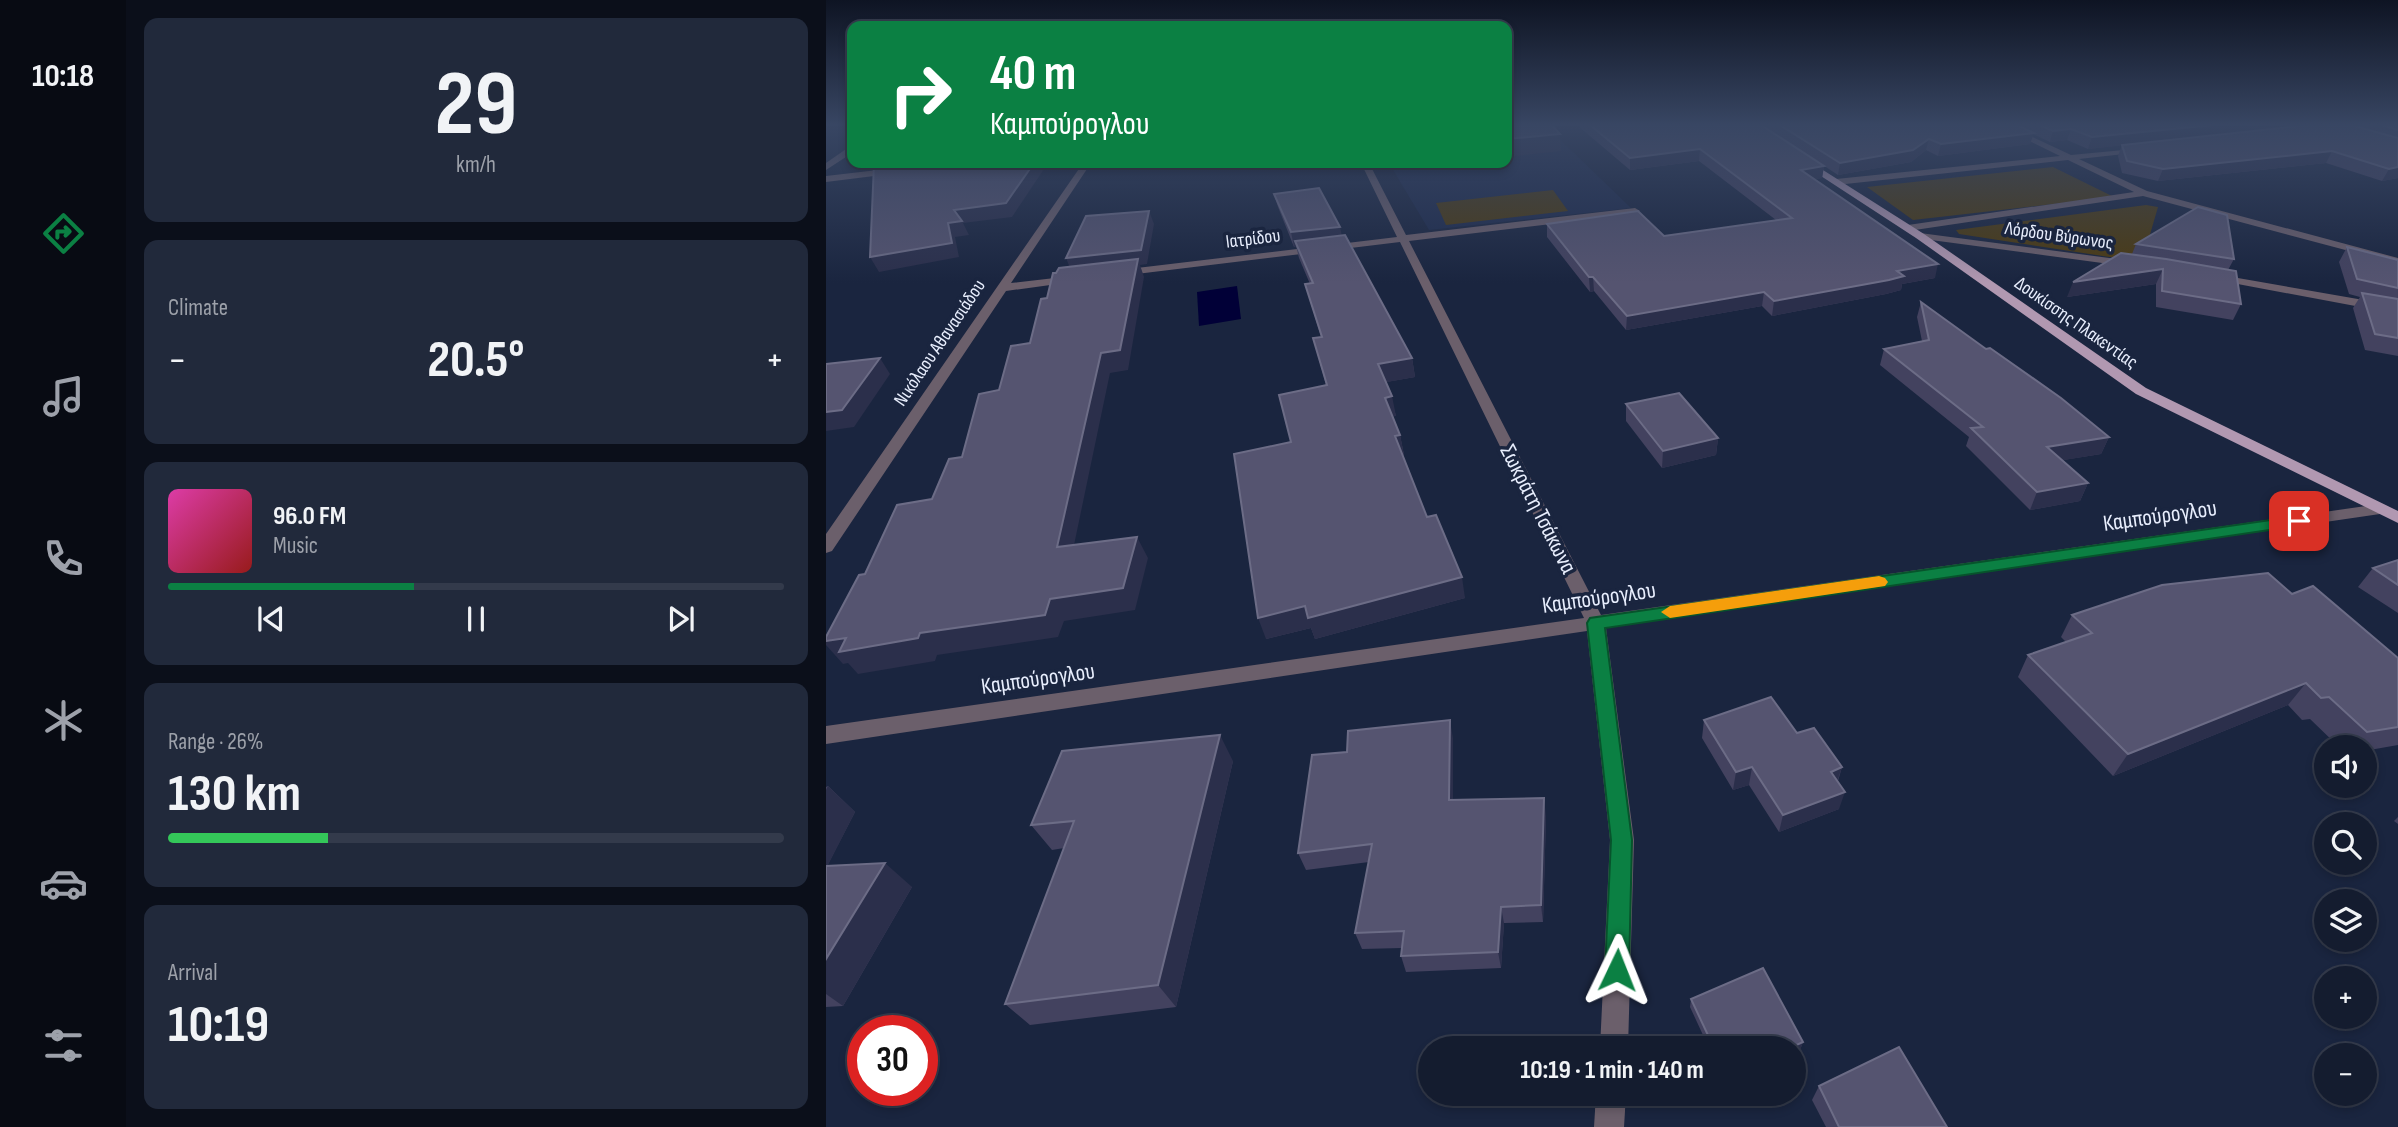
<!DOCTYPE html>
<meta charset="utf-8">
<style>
:root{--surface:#141c2f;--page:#21293b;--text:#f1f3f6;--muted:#9da1aa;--line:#333a4b;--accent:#0b8043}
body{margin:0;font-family:"Sofia Sans Condensed",sans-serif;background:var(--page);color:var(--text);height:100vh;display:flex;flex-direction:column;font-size:26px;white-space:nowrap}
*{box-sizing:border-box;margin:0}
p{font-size:23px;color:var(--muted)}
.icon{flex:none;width:38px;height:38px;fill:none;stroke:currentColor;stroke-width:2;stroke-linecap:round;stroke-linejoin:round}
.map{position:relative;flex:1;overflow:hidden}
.details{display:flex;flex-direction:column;gap:18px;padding:18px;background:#0b0f1a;width:700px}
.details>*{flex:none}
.top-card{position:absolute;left:21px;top:21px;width:665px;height:147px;border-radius:14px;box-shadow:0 4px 10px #0003,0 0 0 2px var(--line);background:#0b8043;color:#fff;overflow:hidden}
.fabs{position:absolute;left:1488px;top:735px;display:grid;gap:14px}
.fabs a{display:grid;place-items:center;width:63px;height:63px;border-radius:50%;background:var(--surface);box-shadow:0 4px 10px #0003,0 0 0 2px var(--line);font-size:35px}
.speed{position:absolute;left:21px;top:1015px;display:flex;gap:14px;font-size:35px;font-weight:700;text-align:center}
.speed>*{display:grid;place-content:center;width:91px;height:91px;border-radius:50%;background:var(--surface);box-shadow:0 4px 10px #0003,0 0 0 2px var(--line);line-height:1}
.speed .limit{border:10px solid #d22;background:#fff;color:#111}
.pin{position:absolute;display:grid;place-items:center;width:60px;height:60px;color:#fff;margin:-30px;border-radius:14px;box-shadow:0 4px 10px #0006}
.me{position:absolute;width:77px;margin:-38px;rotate:2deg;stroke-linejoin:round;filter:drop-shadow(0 0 5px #0008)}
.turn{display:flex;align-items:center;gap:24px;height:147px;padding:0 28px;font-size:32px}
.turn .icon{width:91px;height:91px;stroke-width:2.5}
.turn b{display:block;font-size:49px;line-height:60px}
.big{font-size:52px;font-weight:700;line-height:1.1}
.details .tile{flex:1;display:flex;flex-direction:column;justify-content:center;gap:10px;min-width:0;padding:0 24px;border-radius:14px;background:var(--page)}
.details .dial{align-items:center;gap:0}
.dial b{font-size:91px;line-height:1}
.song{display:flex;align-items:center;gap:21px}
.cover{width:84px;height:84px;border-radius:10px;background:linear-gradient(135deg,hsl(320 70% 55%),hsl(0 70% 35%))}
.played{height:7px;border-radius:4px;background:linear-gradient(90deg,var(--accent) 40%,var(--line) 40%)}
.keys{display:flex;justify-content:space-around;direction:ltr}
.heat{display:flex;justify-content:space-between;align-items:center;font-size:38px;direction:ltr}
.charge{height:10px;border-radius:5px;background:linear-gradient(90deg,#34c759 26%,var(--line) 0)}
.trip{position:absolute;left:592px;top:1036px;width:388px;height:70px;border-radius:35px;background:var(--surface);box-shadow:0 4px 10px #0003,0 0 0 2px var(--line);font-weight:700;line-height:70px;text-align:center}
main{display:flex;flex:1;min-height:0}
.dock{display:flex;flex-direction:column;width:126px;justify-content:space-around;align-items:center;background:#080b13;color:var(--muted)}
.dock .icon{width:49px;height:49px}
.dock .on{color:var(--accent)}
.dock b{font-size:32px;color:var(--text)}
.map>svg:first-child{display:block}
.built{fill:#1e2b4c}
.green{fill:#4c3a0f}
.water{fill:#010037}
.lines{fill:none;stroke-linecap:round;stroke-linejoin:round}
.minor{fill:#6b5f6b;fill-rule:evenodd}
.major{fill:#b198b1;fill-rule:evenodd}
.wall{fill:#43425f}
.shaded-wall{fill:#2b2f4b}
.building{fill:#555470;stroke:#6c6c86;stroke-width:2}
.route{fill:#0b8043;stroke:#07532c;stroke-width:2}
.slow{fill:#f59e0b}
.labels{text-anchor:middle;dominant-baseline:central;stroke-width:7;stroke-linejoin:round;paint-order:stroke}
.far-street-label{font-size:19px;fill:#e8eefd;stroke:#1a253f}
.street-label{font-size:23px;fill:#e8eefd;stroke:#1a253f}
</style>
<main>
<nav class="dock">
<b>10:18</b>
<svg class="icon on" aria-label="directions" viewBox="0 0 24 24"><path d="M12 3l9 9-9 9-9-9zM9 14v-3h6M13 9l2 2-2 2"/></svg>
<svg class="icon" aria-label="music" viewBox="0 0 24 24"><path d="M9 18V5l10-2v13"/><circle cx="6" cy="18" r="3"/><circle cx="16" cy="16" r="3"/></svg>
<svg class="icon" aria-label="phone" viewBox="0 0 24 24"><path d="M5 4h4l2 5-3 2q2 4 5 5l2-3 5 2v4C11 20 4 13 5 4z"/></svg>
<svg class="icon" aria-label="climate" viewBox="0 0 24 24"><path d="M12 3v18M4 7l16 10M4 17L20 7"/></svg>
<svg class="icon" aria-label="car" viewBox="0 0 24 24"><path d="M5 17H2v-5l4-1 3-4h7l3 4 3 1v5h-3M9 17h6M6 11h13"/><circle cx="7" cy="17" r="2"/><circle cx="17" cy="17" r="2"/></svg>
<svg class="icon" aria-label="filters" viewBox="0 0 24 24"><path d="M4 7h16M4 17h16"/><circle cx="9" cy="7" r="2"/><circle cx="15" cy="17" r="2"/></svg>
</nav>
<section class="details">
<div class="tile dial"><b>29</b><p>km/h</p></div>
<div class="tile"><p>Climate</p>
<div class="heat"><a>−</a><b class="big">20.5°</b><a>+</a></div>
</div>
<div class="tile">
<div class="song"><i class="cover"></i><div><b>96.0 FM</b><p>Music</p></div></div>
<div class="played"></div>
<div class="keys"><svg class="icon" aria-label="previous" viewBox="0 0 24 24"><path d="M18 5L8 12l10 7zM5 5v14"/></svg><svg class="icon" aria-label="pause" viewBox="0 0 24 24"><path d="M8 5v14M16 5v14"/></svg><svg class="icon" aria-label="next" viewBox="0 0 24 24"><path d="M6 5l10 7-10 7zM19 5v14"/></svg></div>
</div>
<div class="tile"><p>Range · 26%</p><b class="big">130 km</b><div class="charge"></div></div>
<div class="tile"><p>Arrival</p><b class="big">10:19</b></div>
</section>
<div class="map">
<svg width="1572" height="1127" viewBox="0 0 1572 1127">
<rect width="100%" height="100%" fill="#1a253f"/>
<path class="built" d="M681,125h38l86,83 -202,22 -40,-67h118z"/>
<g class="green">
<path d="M1227,167l61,30 -201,23 -46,-33z"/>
<path d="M727,190l15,21 -122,14 -10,-22z"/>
<path d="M1320,205l12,2 -16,55 -183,-28 -3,-4z"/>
</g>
<path class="water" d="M411,286l4,33 -42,7 -2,-34z"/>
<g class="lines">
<g class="minor">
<path d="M1171,125h10l64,30 74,-7 -3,4 -63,7 68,32 251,67v6l-255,-68 -235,35 -5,-3 5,-3 226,-33 -66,-32 -232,25 -5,-3 5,-3 224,-23z"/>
<path d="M23,147h3v6l-26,17v-7z"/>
<path d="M257,163h8l-80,120 61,-7 6,3 -6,3 -66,9 -174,260 -6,2v-19z"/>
<path d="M535,163h8l37,72 229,-27 5,3 -5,3 -226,27 192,374 779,-111 8,5 -8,5 -774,114 28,212 -6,208h-28l10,-208 -23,-209 -761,113v-18l758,-108 -184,-376 -280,34 -6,-3 6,-3 277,-33z"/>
<path d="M69,168l4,3 -1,2 -72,9v-6z"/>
<path d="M1094,233l212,28 5,3 -5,3 -216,-29v-4z"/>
<path d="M1389,274l183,32v8l-187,-35v-4z"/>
<path d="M770,1094h30l-2,33h-30z"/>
</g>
<path class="major" d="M978,158l120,76 222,154 252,123v12l-262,-129 -220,-156 -115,-75z"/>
</g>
<g class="wall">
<path d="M751,125h184l63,41 -2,12 -7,1 120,99 -33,6 -1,6 -15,4 -114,22 -10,-10 -136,24 -32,-39 -4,1 -43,-55v-13l117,12 112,-16 -77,-59 -69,9z"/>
<path d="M936,125h636v53l-16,3 -56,-18 -168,18 -36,-8 -4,-17 4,-11 -34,4 -21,-9 -17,2 -17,-8 -3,10 -92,12 -12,-6 -15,12 -73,13z"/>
<path d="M448,194l68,42 70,122 3,19 -29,5 10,34h-3l7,19 4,20h-1l24,62 38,81 -150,41 -4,-11 -45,11 25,-197 35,-57 -13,-47 8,-1 -16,-53h5l-11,-26 -3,-12 -2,1 -16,-40z"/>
<path d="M1310,244l98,15 -6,11 13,34 -8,16 -77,-13v-23l-89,13 65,-43z"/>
<path d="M1521,247l51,13v96l-33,-6 -12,-42 7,-11 -11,-3 -10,-32z"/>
<path d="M1095,302l188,135 -8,17 -38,6 25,23 -8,18 -50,9 -64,-64 3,-9 -89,-72 4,-16 38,-8 -5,-24z"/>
<path d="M800,404l92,34 -2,17 -54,13 -36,-47z"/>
<path d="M1572,560v53l-40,-26 15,-19z"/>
<path d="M1466,594l106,64v87l-34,6v-4h-25l-29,-28 -8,1 -14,-15 -175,71 -95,-99 10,-22 38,-13 -5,-5 11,-22z"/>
<path d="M878,720l93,13 45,34 -4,14 1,28 -60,23 -30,-47 -16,5 -31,-52z"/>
<path d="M627,738v62l93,16 -3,106 -39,1 -3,45 -95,4 -5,-16 1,-8 -40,1 -7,-16 14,-71 -63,8 -8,-17 49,-101z"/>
<path d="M407,761l-57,246 -146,18 -25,-21 59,-156 -12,2 -21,-25z"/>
<path d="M2,786l27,26 -28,54 85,21 -69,119 -17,1v-220z"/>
<path d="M1572,817v7l-4,-3z"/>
<path d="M865,999l112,43 -3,8 -6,3v-5h-85l-19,-41z"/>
<path d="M993,1086l128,41h-121l-14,-27z"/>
</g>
<g class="shaded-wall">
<path d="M1387,125h102l-227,24 4,-12z"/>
<path d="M1245,129l-4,11 -17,2 3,-11z"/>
<path d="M1208,133l-4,11 -92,12 3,-12z"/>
<path d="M734,134l1,17 -54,6v-18z"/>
<path d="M1103,139l-3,11 -15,12 -73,13 2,-12z"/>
<path d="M874,149l-1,12 -69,9v-12z"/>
<path d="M1506,151l-6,12 -168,18 5,-12z"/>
<path d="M208,163h14l-36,54 -49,6 6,12 -14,2 4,20 -80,15 -9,-15 78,-34 6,-13z"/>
<path d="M998,166l-2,12 -22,4 1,-12z"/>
<path d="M1572,167v11l-16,3 7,-12z"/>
<path d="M323,211l5,13 -7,40 -7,1 4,12 -16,93 -18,3 -41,196 -12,-22 15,-274 -6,-15z"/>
<path d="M514,227l3,14h-48l1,5 -2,1 -3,-15z"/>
<path d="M1112,264l-3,14 -33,6 -1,6 -15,4 -114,22 2,-15 123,-30z"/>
<path d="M1337,269l-7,15 -89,13 6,-15z"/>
<path d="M763,277h4l1,14 -4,1z"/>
<path d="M938,292l-2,14 -136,24 1,-14z"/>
<path d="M54,358l10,16 -36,53 -28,4v-19z"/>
<path d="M586,358l3,19 -33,6 -4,-19z"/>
<path d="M566,396l4,20 -7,1 -4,-19z"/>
<path d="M574,435l4,20 -5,1 -4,-20z"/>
<path d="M1283,437l-8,17 -61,10 7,-17z"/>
<path d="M892,438l-2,17 -54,13 1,-17z"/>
<path d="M1262,483l-8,18 -50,9 7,-18z"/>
<path d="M311,537l11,21 -13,52 -71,11 -6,16 -121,18 -2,6 -77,13 -10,-11 -5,1 -17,-19v-4l224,-42z"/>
<path d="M636,577l3,21 -150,41 -4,-11 -45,11 -8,-21 47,-12z"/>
<path d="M1480,683l-18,22 -175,71 15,-22z"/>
<path d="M624,720l3,18v79l-4,-17z"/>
<path d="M394,735l13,26 -57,246 -18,-22z"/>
<path d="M926,767l-3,18 -16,5 3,-18z"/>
<path d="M1016,767l-6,18 -5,-13z"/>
<path d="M2,786l27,26 -29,57v-79z"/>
<path d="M1019,792l-6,17 -60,23 4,-17z"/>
<path d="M718,798l2,18 -3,106 -2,-17z"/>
<path d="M59,863l27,24 -69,119 -17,-12v-35z"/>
<path d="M675,907l3,16 -3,45 -3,-16z"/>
<path d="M977,1042l-3,8 -6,3v-5h-4z"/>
</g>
<g class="building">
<path d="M681,125h45l8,9 -53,5z"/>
<path d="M764,125h171l63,41 -23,4 137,94 -41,7 7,5 -15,4 -115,21 -10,-9 -137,24 -34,-39h-4l-42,-53 91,-13 26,25 128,-18 -92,-69 -70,9z"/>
<path d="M954,125h237l17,8 -93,11 -12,-5 -16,11 -73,13z"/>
<path d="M1214,125h173l-121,12 -21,-8 -18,2z"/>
<path d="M1482,125h43l47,13v29l-9,2 -57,-18 -169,18 -36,-8 -5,-16z"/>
<path d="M1556,125h16v5z"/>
<path d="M60,163h148l-28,40 -52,7 8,11 -14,2 4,20 -82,14 4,-93z"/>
<path d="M493,188l21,39 -49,5 -17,-38z"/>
<path d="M1372,207l29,8 7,44 -98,-15z"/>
<path d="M323,211l-8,39 -75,8 20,-42z"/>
<path d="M519,235l67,123 -34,6 14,32 -7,2 15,37 -5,1 32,81 9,-2 26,62 -154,41 -3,-12 -47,12 -24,-164 57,-12 -12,-47 48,-10 -14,-47 9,-1 -17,-53 8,-1 -18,-42z"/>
<path d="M1521,247l51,13v28l-41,-9z"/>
<path d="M1295,253l45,6 70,12 5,33 -79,-13 1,-22 -90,13z"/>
<path d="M312,259l-18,91 -19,3 -44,194 80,-10 -14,51 -73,11 -5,16 -125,18 -2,5 -79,14 7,-14 -20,3v-4l33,-62 6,-1 32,-69 35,-6 17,-40 13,-2 17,-63 20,-4 12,-44 19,-3 11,-44 6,-1 6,-25h3l3,-5z"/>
<path d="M1536,293l36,6v39l-23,-4z"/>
<path d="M1095,302l65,47 4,-1 71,50 48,39 -62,10 41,36 -51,9 -66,-64 12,-1 -99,-78 45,-9z"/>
<path d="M54,358l-38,52 -16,2v-48z"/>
<path d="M853,393l39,45 -55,13 -37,-47z"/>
<path d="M1572,560v25l-25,-17z"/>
<path d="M1442,573l24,21 21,-8 85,72v69l-31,5 -38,-35 -8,1 -15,-15 -178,71 -100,-99 64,-22 -20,-18 90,-30z"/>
<path d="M945,697l26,36 17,-5 28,39 -11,5 14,20 -62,23 -31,-48 -16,5 -32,-52z"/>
<path d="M624,720l-1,80 95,-2 -3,107 -40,2 -3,45 -97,4 3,-25 -49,2 17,-89 -74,9 14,-98 35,-3 1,-21z"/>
<path d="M394,735l-62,250 -153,19 69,-183 -43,4 31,-74z"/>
<path d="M59,863l-59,96v-93z"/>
<path d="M937,968l40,74 -13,6h-76l-23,-49z"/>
<path d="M1073,1047l48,80h-108l-20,-41z"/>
</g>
<linearGradient id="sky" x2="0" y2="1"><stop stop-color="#0e1423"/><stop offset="0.44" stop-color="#384663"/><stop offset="1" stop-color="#384663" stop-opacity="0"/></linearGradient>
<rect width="1572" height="283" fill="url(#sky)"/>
<path class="route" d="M1473,516l5,2 2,3 -2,4 -699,103 27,212 -3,130 -4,9 -8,3 -9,-3 -3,-9 6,-130 -24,-217 3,-5z"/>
<path class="slow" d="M1053,576l6,2 3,4 -3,4 -215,32 -9,-6 9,-6z"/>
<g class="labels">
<g class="far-street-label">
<text transform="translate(1233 236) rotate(8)">Λόρδου Βύρωνος</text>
<text transform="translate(427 239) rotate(-7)">Ιατρίδου</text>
<text transform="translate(1250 323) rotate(35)">Δουκίσσης Πλακεντίας</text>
<text transform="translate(114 343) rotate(-56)">Νικόλαου Αθανασιάδου</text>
</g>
<g class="street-label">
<text transform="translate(712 509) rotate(63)">Σωκράτη Τσάκωνα</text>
<text transform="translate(1334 516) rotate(-8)">Καμπούρογλου</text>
<text transform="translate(773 598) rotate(-8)">Καμπούρογλου</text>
<text transform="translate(212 679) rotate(-8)">Καμπούρογλου</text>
</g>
</g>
</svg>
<div class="fabs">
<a><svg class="icon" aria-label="sound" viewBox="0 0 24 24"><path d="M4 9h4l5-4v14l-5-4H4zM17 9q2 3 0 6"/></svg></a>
<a><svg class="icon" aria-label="search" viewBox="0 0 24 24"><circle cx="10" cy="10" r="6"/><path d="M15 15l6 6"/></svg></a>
<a><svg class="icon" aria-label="layers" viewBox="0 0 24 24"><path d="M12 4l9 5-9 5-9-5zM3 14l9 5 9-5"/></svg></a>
<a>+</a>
<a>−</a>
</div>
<div class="speed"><div class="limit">30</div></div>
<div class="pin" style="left:1473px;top:521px;background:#d93025"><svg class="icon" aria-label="arrive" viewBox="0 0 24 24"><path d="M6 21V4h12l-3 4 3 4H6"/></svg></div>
<svg class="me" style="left:791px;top:970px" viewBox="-20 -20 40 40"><path d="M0-17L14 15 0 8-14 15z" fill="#0b8043" stroke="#fff" stroke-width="4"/></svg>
<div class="trip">10:19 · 1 min · 140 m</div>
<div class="top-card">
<div class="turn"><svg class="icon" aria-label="right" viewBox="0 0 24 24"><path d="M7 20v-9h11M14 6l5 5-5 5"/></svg><div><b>40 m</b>Καμπούρογλου</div></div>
</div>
</div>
</main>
